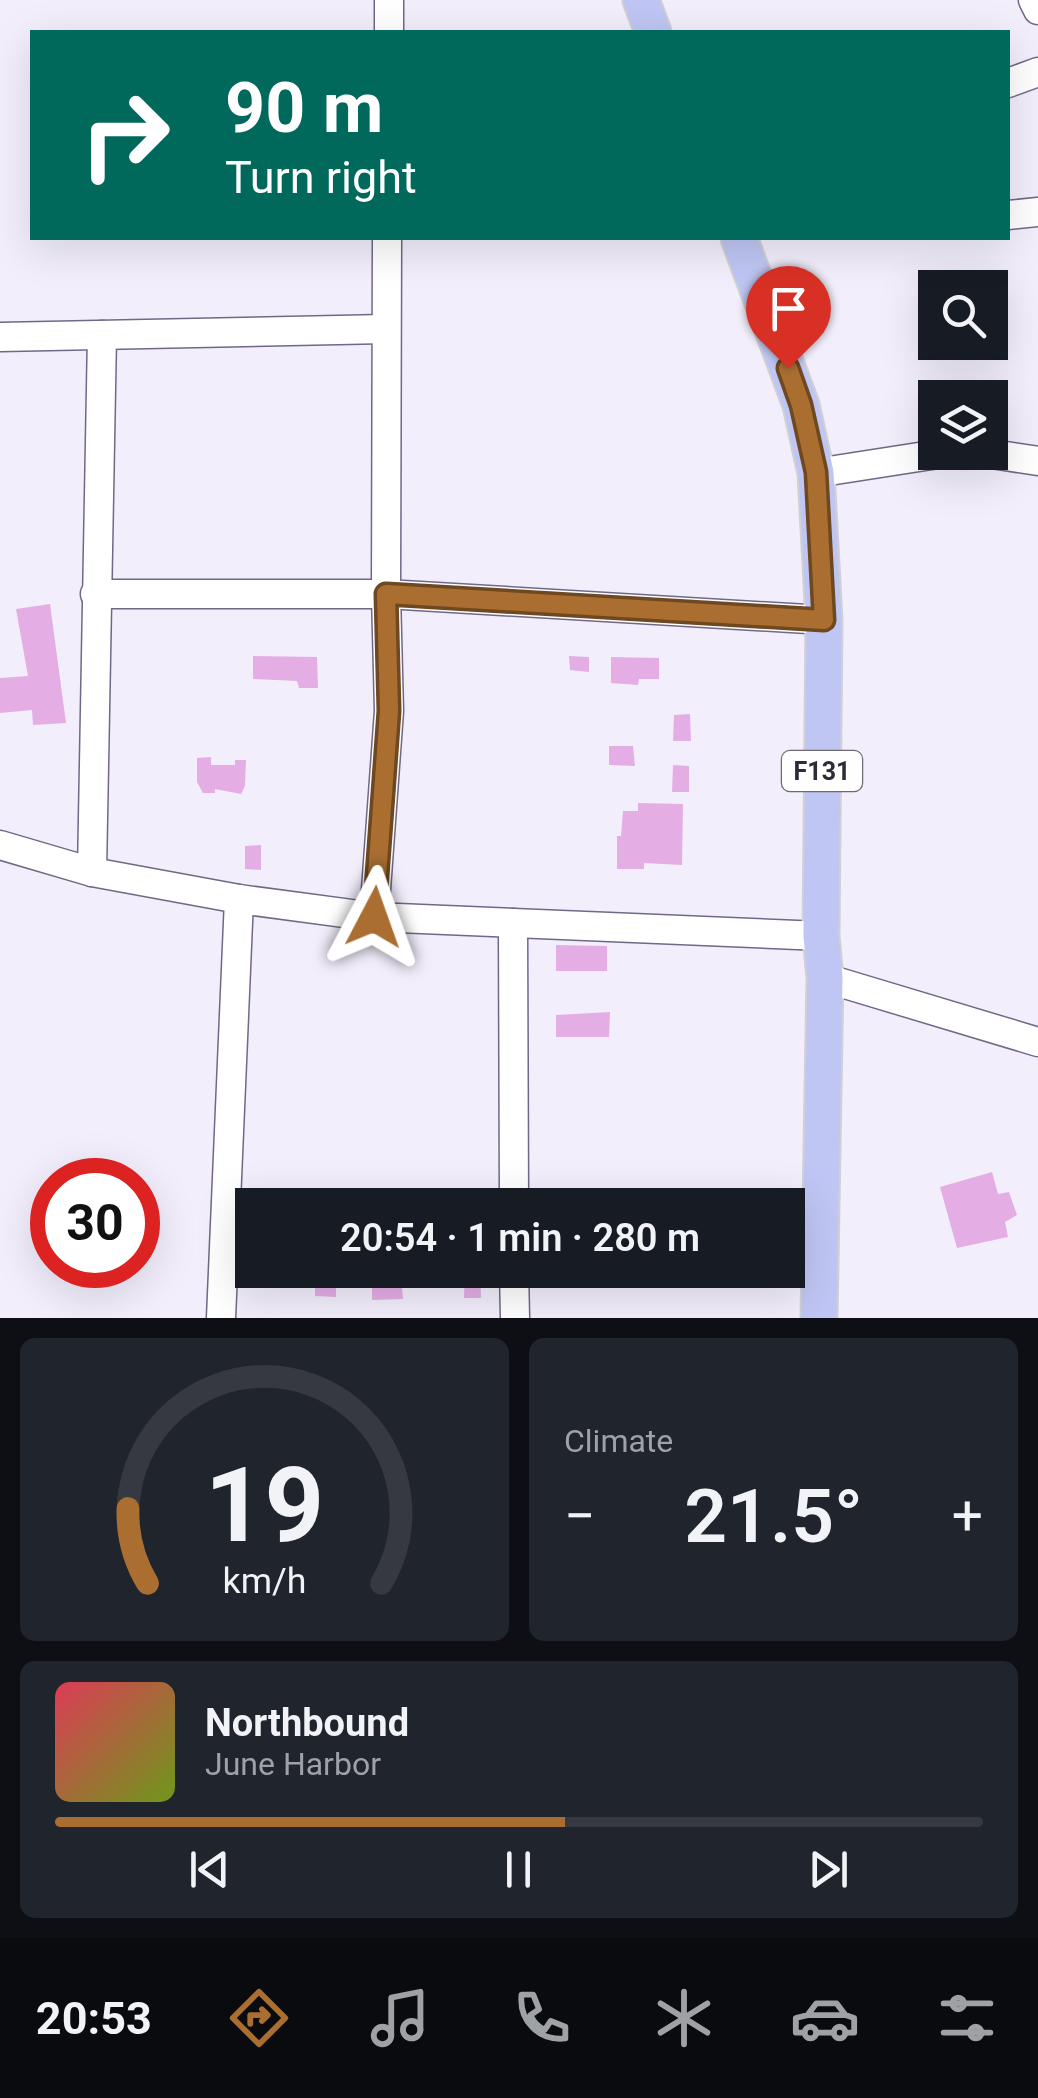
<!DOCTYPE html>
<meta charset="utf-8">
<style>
:root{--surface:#171b24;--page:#20242c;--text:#f1f3f6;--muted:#9ea1a6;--line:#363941;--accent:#aa6e31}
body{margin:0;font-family:Roboto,sans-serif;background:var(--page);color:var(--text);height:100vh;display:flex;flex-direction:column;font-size:38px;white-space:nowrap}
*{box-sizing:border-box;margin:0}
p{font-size:32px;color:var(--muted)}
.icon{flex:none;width:55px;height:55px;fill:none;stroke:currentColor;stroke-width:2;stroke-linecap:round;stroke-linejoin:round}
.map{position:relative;height:1318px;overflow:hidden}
.sheet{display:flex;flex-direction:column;gap:20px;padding:20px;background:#0d0f14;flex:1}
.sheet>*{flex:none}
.hud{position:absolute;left:30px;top:30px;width:980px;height:210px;border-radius:0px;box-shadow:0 10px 40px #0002;background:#00695c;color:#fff;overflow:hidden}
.buttons{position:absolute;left:918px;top:270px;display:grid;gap:20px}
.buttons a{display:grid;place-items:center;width:90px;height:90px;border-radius:0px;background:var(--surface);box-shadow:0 10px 40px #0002;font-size:50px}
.speed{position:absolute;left:30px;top:1158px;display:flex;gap:20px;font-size:50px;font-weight:700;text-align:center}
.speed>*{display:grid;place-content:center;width:130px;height:130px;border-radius:50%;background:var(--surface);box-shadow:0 10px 40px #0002;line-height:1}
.speed .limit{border:15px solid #d22;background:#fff;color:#111}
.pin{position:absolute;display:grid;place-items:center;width:85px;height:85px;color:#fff;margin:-102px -42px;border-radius:50% 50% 50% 0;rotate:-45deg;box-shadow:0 0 10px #0007}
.pin .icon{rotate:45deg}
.me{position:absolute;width:110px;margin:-55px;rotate:4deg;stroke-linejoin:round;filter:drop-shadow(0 0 8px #0008)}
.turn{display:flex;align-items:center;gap:35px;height:210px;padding:0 30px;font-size:45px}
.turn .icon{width:130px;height:130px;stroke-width:2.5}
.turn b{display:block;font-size:70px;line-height:85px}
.big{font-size:75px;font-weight:600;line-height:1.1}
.sheet .card{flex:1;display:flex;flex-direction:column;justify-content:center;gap:15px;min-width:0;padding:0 35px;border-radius:15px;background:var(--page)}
.sheet .dial{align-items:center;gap:0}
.dial svg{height:260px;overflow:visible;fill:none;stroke:var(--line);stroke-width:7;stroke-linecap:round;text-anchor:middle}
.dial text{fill:var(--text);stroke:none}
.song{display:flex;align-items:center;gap:30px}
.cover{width:120px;height:120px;border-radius:15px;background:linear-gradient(135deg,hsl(350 70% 55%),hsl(80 70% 35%))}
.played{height:10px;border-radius:5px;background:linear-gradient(90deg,var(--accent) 55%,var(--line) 55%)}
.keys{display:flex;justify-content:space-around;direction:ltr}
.heat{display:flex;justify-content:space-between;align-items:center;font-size:55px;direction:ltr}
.sheet .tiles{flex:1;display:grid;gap:20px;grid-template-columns:1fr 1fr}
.card:last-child{grid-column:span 2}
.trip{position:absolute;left:235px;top:1188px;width:570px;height:100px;border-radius:0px;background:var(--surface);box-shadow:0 10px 40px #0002;font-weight:600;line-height:100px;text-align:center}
.tabs{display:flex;height:160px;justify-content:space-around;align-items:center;background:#090b0e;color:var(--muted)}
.tabs .icon{width:70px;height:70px}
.tabs .selected{color:var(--accent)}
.tabs b{font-size:45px;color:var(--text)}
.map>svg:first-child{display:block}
.building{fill:#e4aee5}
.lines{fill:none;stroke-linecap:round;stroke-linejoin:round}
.minor-casing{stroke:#726786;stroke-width:31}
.major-casing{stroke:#d1d0d3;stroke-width:39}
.minor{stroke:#fff;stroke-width:28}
.major{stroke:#bfc6f3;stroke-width:35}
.route-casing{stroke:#6e4820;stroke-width:25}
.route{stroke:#aa6e31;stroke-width:18}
.labels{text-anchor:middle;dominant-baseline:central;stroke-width:8;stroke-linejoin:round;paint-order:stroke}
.shield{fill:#fefefe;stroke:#6d6a73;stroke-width:2.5}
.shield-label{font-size:25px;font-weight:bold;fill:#2f2a38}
</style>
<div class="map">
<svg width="1038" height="1318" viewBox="0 0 1038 1318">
<rect width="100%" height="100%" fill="#f2eefc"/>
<g class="building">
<path d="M50,604l16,119 -33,2 -1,-15 -32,3v-35l28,-2 -12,-67z"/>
<path d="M253,656l64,1 1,31h-19l-2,-7 -44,-2z"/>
<path d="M569,656l20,1v15l-19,-2z"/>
<path d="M611,657l48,1v21h-20l-1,6 -27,-2z"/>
<path d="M690,714l1,27h-18l1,-26z"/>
<path d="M609,746h24l2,20 -26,-1z"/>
<path d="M211,757v8h24v-5h11l-1,26 -4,8 -26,-5v4h-12l-6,-11v-24z"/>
<path d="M673,765l16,1v26h-17z"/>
<path d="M638,803l45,1 -1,61 -38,-2v6h-27v-33h4l2,-25h15z"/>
<path d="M261,845v25l-16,-1v-23z"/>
<path d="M556,945l51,1v25h-51z"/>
<path d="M610,1012l-1,25h-53v-22z"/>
<path d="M992,1172l6,22 11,-2 8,23 -12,7 3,15 -51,11 -17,-61z"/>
<path d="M315,1270h21v27l-21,-1z"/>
<path d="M465,1270h15l1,28h-17z"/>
<path d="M401,1275l2,24 -31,1v-23z"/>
</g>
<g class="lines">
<g class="minor-casing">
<g id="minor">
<path d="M1033,0l5,10"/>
<path d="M389,32v-32"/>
<path d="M1008,83l30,-11"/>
<path d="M1008,215l30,-3"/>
<path d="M0,337l386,-8"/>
<path d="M979,452l59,9"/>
<path d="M816,473l135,-21"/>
<path d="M95,594h291l438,26"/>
<path d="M0,845l92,27 147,27 135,18 447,19"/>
<path d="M92,872l10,-537"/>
<path d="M374,917l15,-206 -3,-117 1,-356"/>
<path d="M513,923l1,282"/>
<path d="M825,978l213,64"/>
<path d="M514,1270l1,48"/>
<path d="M221,1318l18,-419"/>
</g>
</g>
<g class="major-casing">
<g id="major">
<path d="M641,0l12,32"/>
<path d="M739,238l62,167 15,68 8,147 -3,316 4,42 -6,340"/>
</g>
</g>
<use href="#minor" class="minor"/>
<use href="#major" class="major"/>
</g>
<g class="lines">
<g class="route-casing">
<path id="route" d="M374,917l15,-206 -3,-117 438,26 -8,-148 -15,-67 -13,-37"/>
</g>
<use href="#route" class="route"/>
</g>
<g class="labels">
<rect class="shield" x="782" y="751" width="80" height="40" rx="8"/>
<g class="shield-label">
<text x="822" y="771">F131</text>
</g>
</g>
</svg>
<div class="buttons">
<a><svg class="icon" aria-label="search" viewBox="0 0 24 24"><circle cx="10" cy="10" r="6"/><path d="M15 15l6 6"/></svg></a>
<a><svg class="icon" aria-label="layers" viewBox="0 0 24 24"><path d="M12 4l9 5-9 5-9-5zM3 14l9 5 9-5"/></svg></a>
</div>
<div class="speed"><div class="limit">30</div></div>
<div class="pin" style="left:788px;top:368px;background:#d93025"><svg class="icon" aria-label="arrive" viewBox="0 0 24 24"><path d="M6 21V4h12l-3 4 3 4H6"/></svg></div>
<svg class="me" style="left:374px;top:917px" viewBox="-20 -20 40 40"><path d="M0-17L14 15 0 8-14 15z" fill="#aa6e31" stroke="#fff" stroke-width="4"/></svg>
<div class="trip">20:54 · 1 min · 280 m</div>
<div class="hud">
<div class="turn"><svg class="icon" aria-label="right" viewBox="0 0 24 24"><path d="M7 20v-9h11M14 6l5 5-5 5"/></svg><div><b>90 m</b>Turn right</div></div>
</div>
</div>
<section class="sheet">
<div class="tiles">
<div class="card dial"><svg viewBox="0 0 100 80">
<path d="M14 69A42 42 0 1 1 86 69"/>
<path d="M14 69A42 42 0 0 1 8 46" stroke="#aa6e31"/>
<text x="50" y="56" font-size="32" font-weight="700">19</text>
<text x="50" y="72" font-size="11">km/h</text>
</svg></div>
<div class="card"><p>Climate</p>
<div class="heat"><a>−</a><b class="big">21.5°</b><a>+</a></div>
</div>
<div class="card">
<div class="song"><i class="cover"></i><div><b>Northbound</b><p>June Harbor</p></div></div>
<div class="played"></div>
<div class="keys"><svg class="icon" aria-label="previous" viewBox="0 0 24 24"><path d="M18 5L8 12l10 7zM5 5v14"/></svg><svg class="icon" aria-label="pause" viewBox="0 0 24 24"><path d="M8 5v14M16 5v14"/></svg><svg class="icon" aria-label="next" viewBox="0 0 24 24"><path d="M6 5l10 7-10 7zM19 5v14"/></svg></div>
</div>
</div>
</section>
<nav class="tabs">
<b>20:53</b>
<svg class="icon selected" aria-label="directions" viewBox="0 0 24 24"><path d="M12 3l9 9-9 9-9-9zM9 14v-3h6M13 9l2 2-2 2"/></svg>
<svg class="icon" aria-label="music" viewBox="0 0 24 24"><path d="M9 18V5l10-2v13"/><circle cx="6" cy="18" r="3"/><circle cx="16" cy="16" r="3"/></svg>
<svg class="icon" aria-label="phone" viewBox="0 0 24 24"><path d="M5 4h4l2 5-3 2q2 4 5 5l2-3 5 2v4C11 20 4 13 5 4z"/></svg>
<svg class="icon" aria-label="climate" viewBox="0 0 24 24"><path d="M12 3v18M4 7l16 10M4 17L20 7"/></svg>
<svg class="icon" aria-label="car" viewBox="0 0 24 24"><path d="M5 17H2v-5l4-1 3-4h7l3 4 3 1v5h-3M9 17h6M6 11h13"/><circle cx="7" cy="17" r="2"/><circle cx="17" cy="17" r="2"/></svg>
<svg class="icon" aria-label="filters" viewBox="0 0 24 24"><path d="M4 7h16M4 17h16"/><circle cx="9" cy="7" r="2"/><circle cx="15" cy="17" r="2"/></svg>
</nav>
